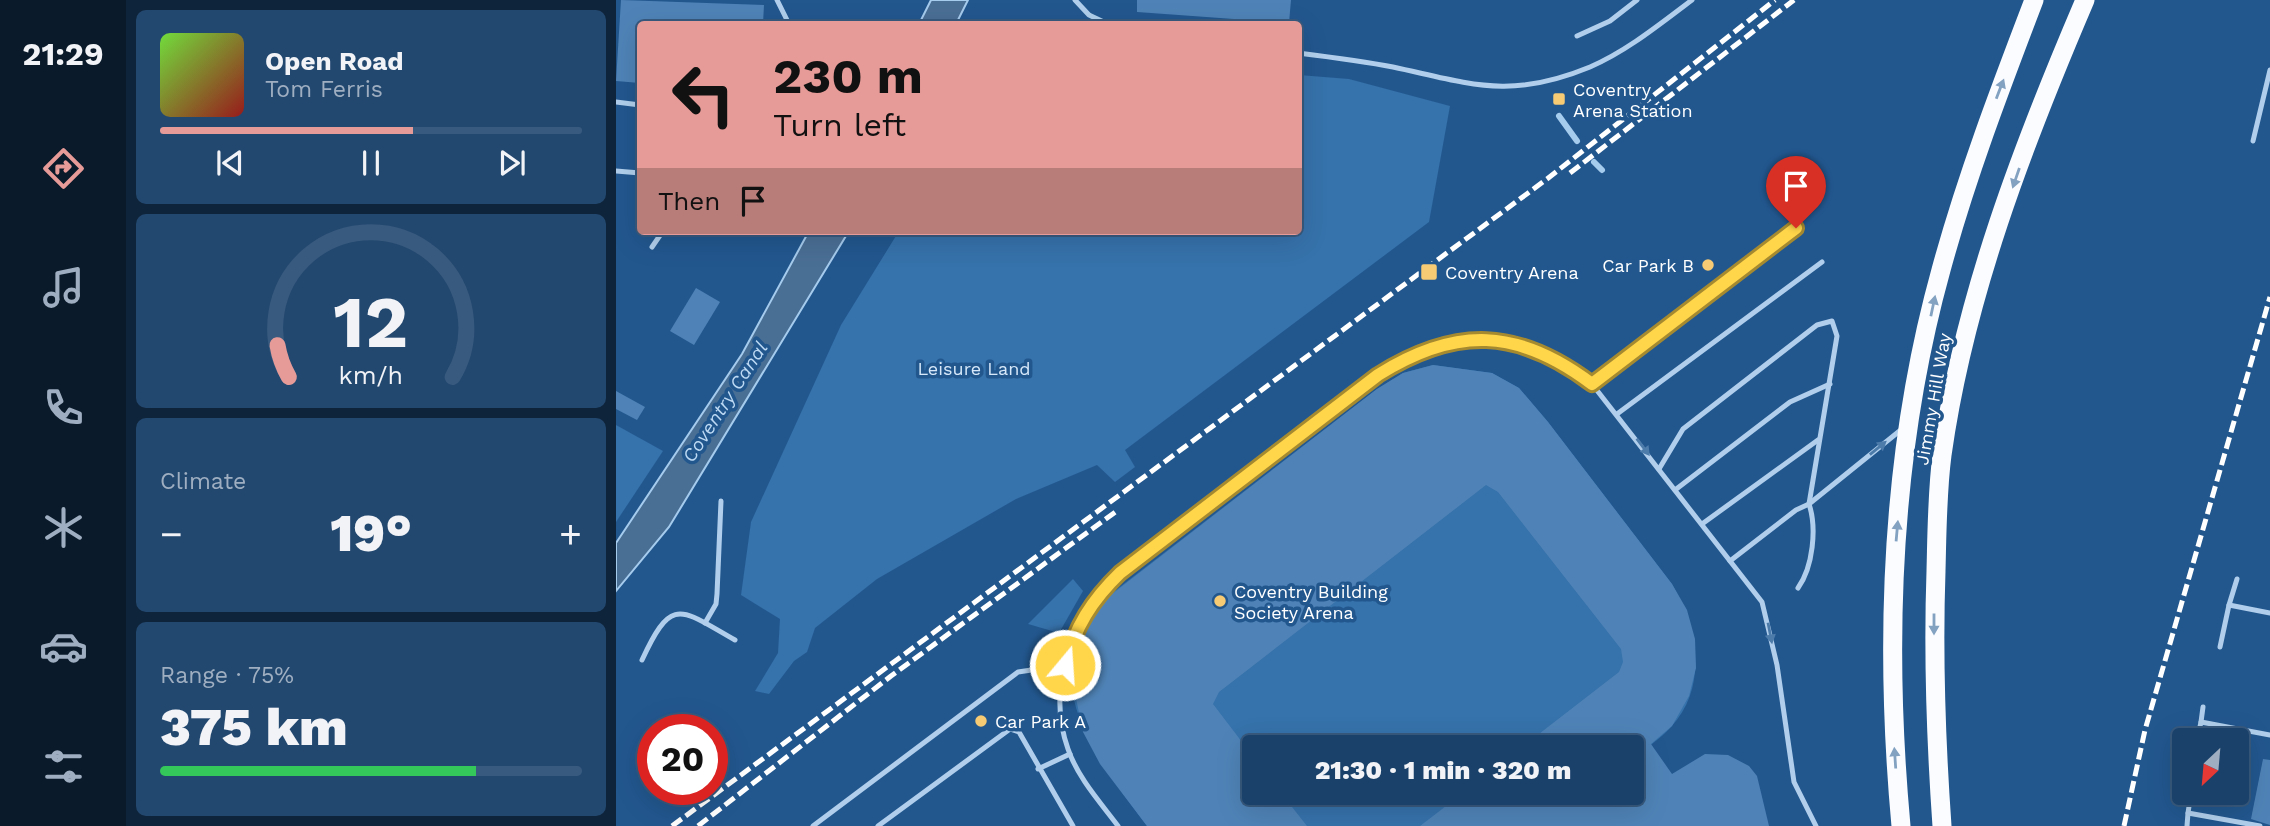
<!DOCTYPE html>
<meta charset="utf-8">
<style>
:root{--surface:#1a416a;--page:#234870;--text:#f1f3f6;--muted:#9fafc1;--line:#385a7e;--accent:#e69b98}
body{margin:0;font-family:"Work Sans",sans-serif;background:var(--page);color:var(--text);height:100vh;display:flex;flex-direction:column;font-size:26px;white-space:nowrap}
*{box-sizing:border-box;margin:0}
p{font-size:23px;color:var(--muted)}
.icon{flex:none;width:38px;height:38px;fill:none;stroke:currentColor;stroke-width:2;stroke-linecap:round;stroke-linejoin:round}
.map{position:relative;flex:1;overflow:hidden}
.details{display:flex;flex-direction:column;gap:10px;padding:10px;background:#0e243a;width:490px}
.details>*{flex:none}
.guide{position:absolute;left:21px;top:21px;width:665px;height:214px;border-radius:7px;box-shadow:0 7px 28px #0002,0 0 0 2px var(--line);background:#e69b98;color:#111;overflow:hidden}
.needle{width:46px;rotate:206deg}
.buttons{position:absolute;left:1556px;top:728px;display:grid;gap:14px}
.buttons a{display:grid;place-items:center;width:77px;height:77px;border-radius:7px;background:var(--surface);box-shadow:0 7px 28px #0002,0 0 0 2px var(--line);font-size:35px}
.speed{position:absolute;left:21px;top:714px;display:flex;gap:14px;font-size:35px;font-weight:700;text-align:center}
.speed>*{display:grid;place-content:center;width:91px;height:91px;border-radius:50%;background:var(--surface);box-shadow:0 7px 28px #0002,0 0 0 2px var(--line);line-height:1}
.speed .limit{border:10px solid #d22;background:#fff;color:#111}
.pin{position:absolute;display:grid;place-items:center;width:60px;height:60px;color:#fff;margin:-72px -30px;border-radius:50% 50% 50% 0;rotate:-45deg;box-shadow:0 0 7px #0007}
.pin .icon{rotate:45deg}
.me{position:absolute;width:77px;margin:-38px;rotate:18deg;stroke-linejoin:round;filter:drop-shadow(0 0 5px #0008)}
.turn{display:flex;align-items:center;gap:24px;height:147px;padding:0 21px;font-size:32px}
.turn .icon{width:91px;height:91px;stroke-width:2.5}
.turn b{display:block;font-size:49px;line-height:60px}
.then{display:flex;align-items:center;height:66px;padding:0 21px;background:#0003;gap:14px;font-size:26px}
.big{font-size:52px;font-weight:800;line-height:1.1}
.details .tile{flex:1;display:flex;flex-direction:column;justify-content:center;gap:10px;min-width:0;padding:0 24px;border-radius:10px;background:var(--page)}
.details .dial{align-items:center;gap:0}
.dial svg{height:182px;overflow:visible;fill:none;stroke:var(--line);stroke-width:7;stroke-linecap:round;text-anchor:middle}
.dial text{fill:var(--text);stroke:none}
.song{display:flex;align-items:center;gap:21px}
.cover{width:84px;height:84px;border-radius:10px;background:linear-gradient(135deg,hsl(100 70% 55%),hsl(0 70% 35%))}
.played{height:7px;border-radius:4px;background:linear-gradient(90deg,var(--accent) 60%,var(--line) 60%)}
.keys{display:flex;justify-content:space-around;direction:ltr}
.heat{display:flex;justify-content:space-between;align-items:center;font-size:38px;direction:ltr}
.charge{height:10px;border-radius:5px;background:linear-gradient(90deg,#34c759 75%,var(--line) 0)}
.trip{position:absolute;left:626px;top:735px;width:402px;height:70px;border-radius:7px;background:var(--surface);box-shadow:0 7px 28px #0002,0 0 0 2px var(--line);font-weight:800;line-height:70px;text-align:center}
main{display:flex;flex:1;min-height:0}
.tabs{display:flex;flex-direction:column;width:126px;justify-content:space-around;align-items:center;background:#0a1a2a;color:var(--muted)}
.tabs .icon{width:49px;height:49px}
.tabs .current{color:var(--accent)}
.tabs b{font-size:32px;color:var(--text)}
.map>svg:first-child{display:block}
.green{fill:#3672ab}
.water{fill:#4a6f95;stroke:#a5cbed;stroke-width:2}
.lines{fill:none;stroke-linecap:round;stroke-linejoin:round}
.stream{stroke:#a5cbed;stroke-width:6}
.building{fill:#4f83b7}
.service{stroke:#b1cfec;stroke-width:5}
.trunk{stroke:#fafcff;stroke-width:19}
.rail{stroke:#fff;stroke-width:5;stroke-dasharray:12 5;stroke-linecap:butt}
.oneway{fill:#83a1c1}
.oneway2{fill:#4d7baa}
.route-casing{stroke:#a68a30;stroke-width:18}
.route{stroke:#ffd54a;stroke-width:12}
.poi-dot{fill:#f7ca74;stroke:#22578e;stroke-width:2.5}
.labels{text-anchor:middle;dominant-baseline:central;stroke-width:7;stroke-linejoin:round;paint-order:stroke}
.poi-label{font-size:18px;fill:#fff;stroke:#22578e;text-anchor:start}
.park-label{font-size:18px;fill:#d6e8f9;stroke:#22578e}
.street-label{font-size:18px;fill:#fff;stroke:#22578e}
.water-label{font-size:19px;font-style:italic;fill:#bdd9f3;stroke:#22578e}
</style>
<main>
<nav class="tabs">
<b>21:29</b>
<svg class="icon current" aria-label="directions" viewBox="0 0 24 24"><path d="M12 3l9 9-9 9-9-9zM9 14v-3h6M13 9l2 2-2 2"/></svg>
<svg class="icon" aria-label="music" viewBox="0 0 24 24"><path d="M9 18V5l10-2v13"/><circle cx="6" cy="18" r="3"/><circle cx="16" cy="16" r="3"/></svg>
<svg class="icon" aria-label="phone" viewBox="0 0 24 24"><path d="M5 4h4l2 5-3 2q2 4 5 5l2-3 5 2v4C11 20 4 13 5 4z"/></svg>
<svg class="icon" aria-label="climate" viewBox="0 0 24 24"><path d="M12 3v18M4 7l16 10M4 17L20 7"/></svg>
<svg class="icon" aria-label="car" viewBox="0 0 24 24"><path d="M5 17H2v-5l4-1 3-4h7l3 4 3 1v5h-3M9 17h6M6 11h13"/><circle cx="7" cy="17" r="2"/><circle cx="17" cy="17" r="2"/></svg>
<svg class="icon" aria-label="filters" viewBox="0 0 24 24"><path d="M4 7h16M4 17h16"/><circle cx="9" cy="7" r="2"/><circle cx="15" cy="17" r="2"/></svg>
</nav>
<section class="details">
<div class="tile">
<div class="song"><i class="cover"></i><div><b>Open Road</b><p>Tom Ferris</p></div></div>
<div class="played"></div>
<div class="keys"><svg class="icon" aria-label="previous" viewBox="0 0 24 24"><path d="M18 5L8 12l10 7zM5 5v14"/></svg><svg class="icon" aria-label="pause" viewBox="0 0 24 24"><path d="M8 5v14M16 5v14"/></svg><svg class="icon" aria-label="next" viewBox="0 0 24 24"><path d="M6 5l10 7-10 7zM19 5v14"/></svg></div>
</div>
<div class="tile dial"><svg viewBox="0 0 100 80">
<path d="M14 69A42 42 0 1 1 86 69"/>
<path d="M14 69A42 42 0 0 1 9 55" stroke="#e69b98"/>
<text x="50" y="56" font-size="32" font-weight="700">12</text>
<text x="50" y="72" font-size="11">km/h</text>
</svg></div>
<div class="tile"><p>Climate</p>
<div class="heat"><a>−</a><b class="big">19°</b><a>+</a></div>
</div>
<div class="tile"><p>Range · 75%</p><b class="big">375 km</b><div class="charge"></div></div>
</section>
<div class="map">
<svg width="1654" height="826" viewBox="0 0 1654 826">
<rect width="100%" height="100%" fill="#22578e"/>
<g class="green">
<path d="M683,75l50,4 101,27 -21,116 -304,228 10,17 -20,15 -18,-17 -81,34 -139,80 -62,49 -8,24 -13,9 -25,33 -14,-3 23,-38 2,-34 -39,-24 10,-73 90,-197 58,-94h399z"/>
<path d="M817,365l59,8 27,15 29,34 124,162c25,44 37,102 -1,143 -11,12 -26,22 -38,32v-12h-378v46h335l-41,33h-402c-53,-71 -121,-156 -35,-233l265,-204 26,-16z"/>
<path d="M0,425l47,26 -47,71z"/>
<path d="M457,579l10,12 -24,42 -31,-9z"/>
</g>
<g class="water">
<path d="M315,0h37l-12,24h-37z"/>
<path d="M193,231h40l-180,296 -53,64v-48l126,-189z"/>
</g>
<g class="lines">
<g class="stream">
<path d="M943,116l18,25"/>
<path d="M978,162l8,8"/>
</g>
</g>
<g class="building">
<path d="M5,0l143,5 -1,19h-123v59l-24,-2z"/>
<path d="M521,0h154l-2,23 -152,-11z"/>
<path d="M80,288l24,14 -26,43 -24,-14z"/>
<path d="M817,365l59,8 27,15 29,34 124,162 15,26 8,29 1,29 -7,28 -17,30 -21,18 21,30 33,-20 23,1 21,11 8,10 12,50h-349l43,-33h170v-46h-111l97,-75 4,-10 -2,-13 -123,-157 -12,-7 -267,207 -6,12 42,55v34h26l26,33h-160l-47,-62 -17,-32 -12,-58 11,-40 21,-33 274,-212 26,-16z"/>
<path d="M0,391l29,16 -8,13 -21,-11z"/>
<path d="M1647,759l7,1v65l-19,-6z"/>
</g>
<g class="lines">
<g class="service">
<path d="M161,0l12,24"/>
<path d="M459,0l14,15 19,9"/>
<path d="M961,36l33,-15 27,-21"/>
<path d="M682,53c32,4 64,8 95,14 79,17 117,33 197,0 37,-16 70,-43 102,-67"/>
<path d="M0,102l24,3"/>
<path d="M1637,141l17,-71"/>
<path d="M0,171l24,2"/>
<path d="M36,247l11,-16"/>
<path d="M976,384l204,-156"/>
<path d="M1001,414l205,-152"/>
<path d="M1043,469l24,-40 134,-104 15,-4 5,15 -28,168c8,24 4,63 -11,84"/>
<path d="M1059,490l115,-88 40,-18"/>
<path d="M1086,524l116,-84"/>
<path d="M1114,561l66,-51 13,-6 93,-75"/>
<path d="M1613,605l8,-26"/>
<path d="M89,623l11,-19 1,-10 4,-93"/>
<path d="M1604,647l9,-42 41,8"/>
<path d="M26,660c30,-65 38,-51 93,-20"/>
<path d="M1585,722l2,-15"/>
<path d="M1581,740l4,-18 69,13"/>
<path d="M422,769l32,-15"/>
<path d="M1575,793l-3,20 72,13"/>
<path d="M197,826l205,-154 47,-7"/>
<path d="M262,826l132,-97 9,3 54,94"/>
<path d="M502,826c-18,-24 -40,-48 -50,-77 -23,-65 6,-131 52,-176l258,-198c78,-49 140,-47 214,9l170,218 15,63 17,117 22,44"/>
<path d="M1571,826l1,-13"/>
</g>
<g class="trunk">
<path d="M1285,826c-17,-185 -10,-376 40,-556 25,-92 59,-181 93,-270"/>
<path d="M1326,826c-6,-85 -9,-169 -6,-255 1,-38 1,-78 6,-116 22,-157 81,-310 143,-455"/>
</g>
<g class="rail">
<path d="M954,173l224,-173"/>
<path d="M56,826l875,-647 228,-179"/>
<path d="M82,826l193,-150 227,-166"/>
<path d="M1508,826l21,-96 125,-433"/>
</g>
</g>
<defs><path id="oneway-solid" d="M-6-.8H1V-3.2L6.5 0L1 3.2V.8H-6Z" transform="scale(1.75)"/></defs>
<g class="oneway">
<use href="#oneway-solid" transform="translate(1384 89) rotate(-69)"/>
<use href="#oneway-solid" transform="translate(1400 178) rotate(109)"/>
<use href="#oneway-solid" transform="translate(1317 306) rotate(-78)"/>
<use href="#oneway-solid" transform="translate(1281 531) rotate(-85)"/>
<use href="#oneway-solid" transform="translate(1318 624) rotate(90)"/>
<use href="#oneway-solid" transform="translate(1279 758) rotate(-94)"/>
</g>
<g class="oneway2">
<use href="#oneway-solid" transform="translate(1027 447) rotate(53)"/>
<use href="#oneway-solid" transform="translate(1262 448) rotate(-39)"/>
<use href="#oneway-solid" transform="translate(1154 633) rotate(79)"/>
</g>
<g class="lines">
<g class="route-casing">
<path id="route" d="M449,665c10,-38 27,-65 55,-92l258,-198c78,-49 140,-47 214,9l204,-156"/>
</g>
<use href="#route" class="route"/>
</g>
<g class="poi-dot">
<rect x="936" y="92" width="14" height="14" rx="3.5"/>
<circle cx="1092" cy="265" r="7"/>
<rect x="804" y="263" width="18" height="18" rx="3.5"/>
<circle cx="604" cy="601" r="7"/>
<circle cx="365" cy="721" r="7"/>
</g>
<g class="labels">
<g class="poi-label">
<text x="957" y="89">Coventry<tspan x="957" dy="21">Arena Station</tspan></text>
<text x="1078" y="265" text-anchor="end">Car Park B</text>
<text x="829" y="272">Coventry Arena</text>
<text x="618" y="591">Coventry Building<tspan x="618" dy="21">Society Arena</tspan></text>
<text x="379" y="721">Car Park A</text>
</g>
<g class="park-label">
<text x="358" y="368">Leisure Land</text>
</g>
<g class="street-label">
<text transform="translate(1317 399) rotate(-80)">Jimmy Hill Way</text>
</g>
<g class="water-label">
<text transform="translate(109 402) rotate(-57)">Coventry Canal</text>
</g>
</g>
</svg>
<div class="buttons">
<a><svg class="needle" viewBox="-14 -14 28 28"><path d="M0-13l5 13h-10z" fill="#e53935"/><path d="M0 13l5-13h-10z" fill="#9fafc1"/></svg></a>
</div>
<div class="speed"><div class="limit">20</div></div>
<div class="pin" style="left:1180px;top:228px;background:#d93025"><svg class="icon" aria-label="arrive" viewBox="0 0 24 24"><path d="M6 21V4h12l-3 4 3 4H6"/></svg></div>
<svg class="me" style="left:449px;top:665px" viewBox="-20 -20 40 40"><circle r="17" fill="#ffd54a" stroke="#fff" stroke-width="3"/><path d="M0-11L8 9 0 5-8 9z" fill="#fff"/></svg>
<div class="trip">21:30 · 1 min · 320 m</div>
<div class="guide">
<div class="turn"><svg class="icon" aria-label="left" viewBox="0 0 24 24"><path d="M17 20v-9H6M10 6l-5 5 5 5"/></svg><div><b>230 m</b>Turn left</div></div>
<div class="then">Then<svg class="icon" aria-label="arrive" viewBox="0 0 24 24"><path d="M6 21V4h12l-3 4 3 4H6"/></svg></div>
</div>
</div>
</main>
